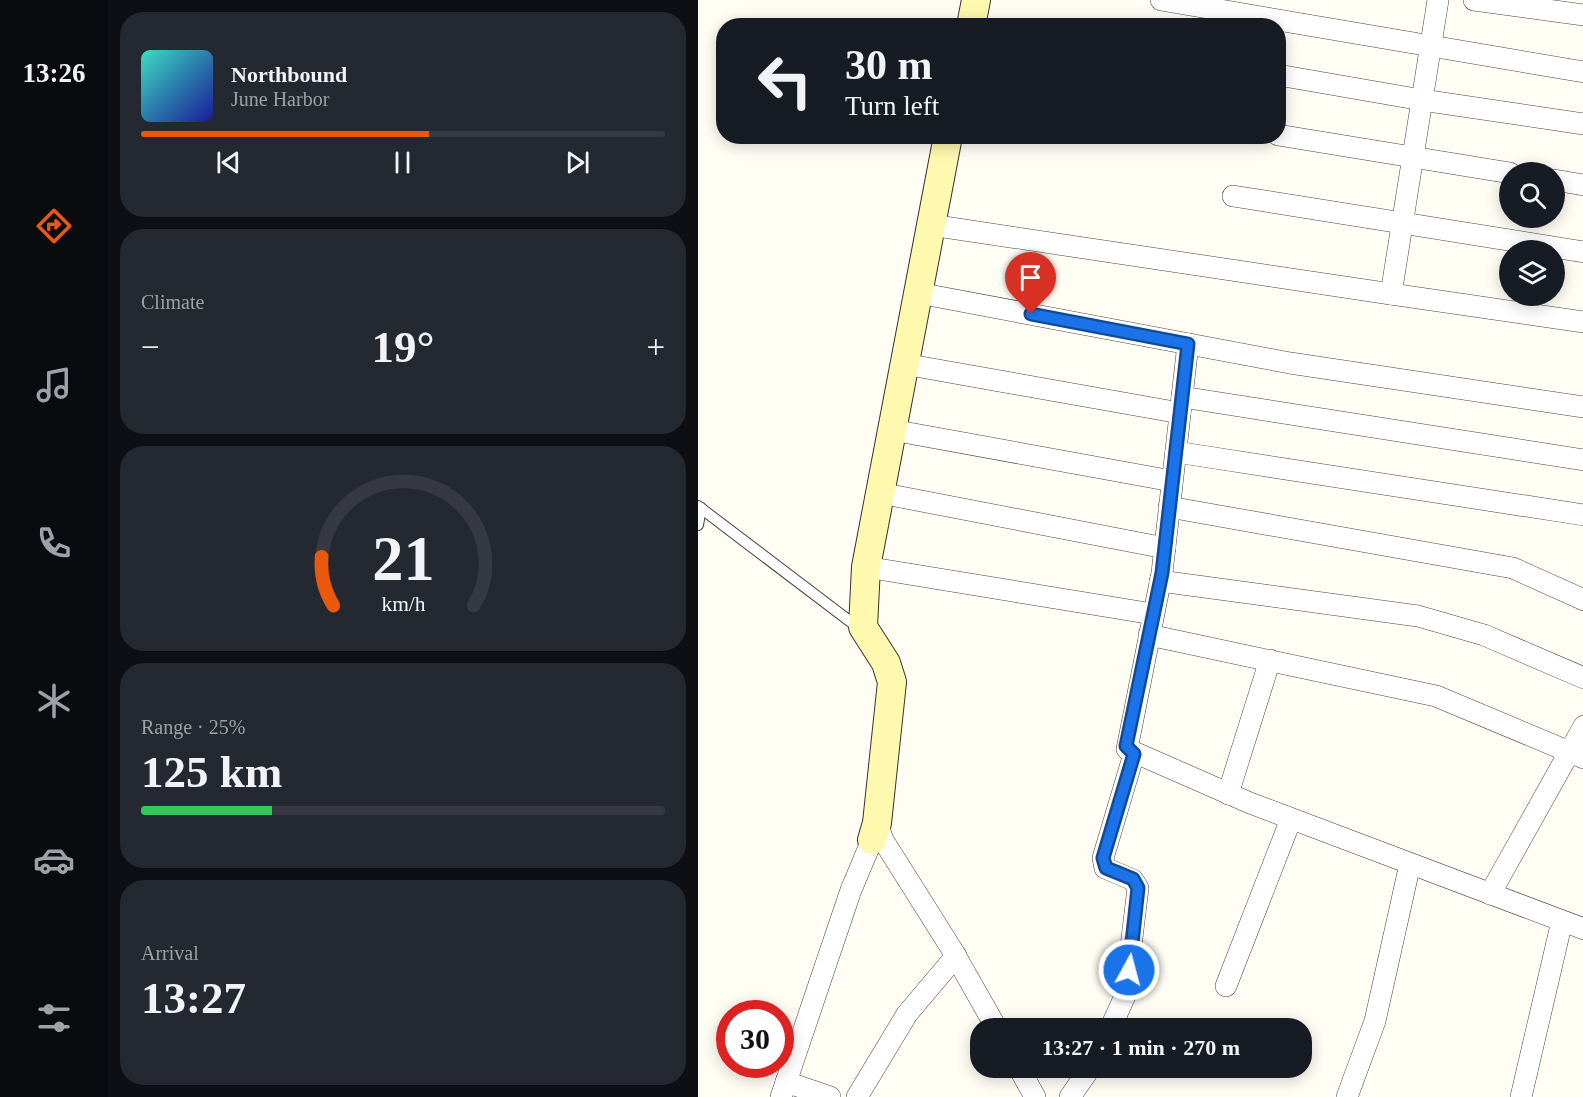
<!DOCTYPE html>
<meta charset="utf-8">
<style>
:root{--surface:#171b24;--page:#242831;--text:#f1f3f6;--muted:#9ea1a6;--line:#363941;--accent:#ea580c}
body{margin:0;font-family:Georgia,serif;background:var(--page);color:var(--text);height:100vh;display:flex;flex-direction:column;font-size:22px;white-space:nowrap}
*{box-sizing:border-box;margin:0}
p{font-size:20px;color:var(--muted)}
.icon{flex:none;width:33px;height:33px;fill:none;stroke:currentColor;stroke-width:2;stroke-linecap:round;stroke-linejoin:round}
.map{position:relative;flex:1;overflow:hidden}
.side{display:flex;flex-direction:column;gap:12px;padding:12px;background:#0d0f14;width:590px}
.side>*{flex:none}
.hud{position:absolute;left:18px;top:18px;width:570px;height:126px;border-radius:24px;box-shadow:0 3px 15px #0003;background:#171b24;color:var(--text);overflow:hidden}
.buttons{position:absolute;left:801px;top:162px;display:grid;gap:12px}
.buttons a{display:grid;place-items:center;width:66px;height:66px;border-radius:50%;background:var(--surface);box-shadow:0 3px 15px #0003;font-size:30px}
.speed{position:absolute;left:18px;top:1000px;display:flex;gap:12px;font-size:30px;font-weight:700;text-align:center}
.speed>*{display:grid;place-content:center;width:78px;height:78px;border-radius:50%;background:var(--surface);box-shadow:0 3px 15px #0003;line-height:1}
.speed .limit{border:9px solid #d22;background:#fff;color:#111}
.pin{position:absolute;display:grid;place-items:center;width:51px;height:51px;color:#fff;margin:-62px -26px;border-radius:50% 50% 50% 0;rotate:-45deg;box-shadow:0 0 6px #0007}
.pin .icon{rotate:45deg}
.me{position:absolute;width:66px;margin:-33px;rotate:7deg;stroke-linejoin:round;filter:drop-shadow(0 0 4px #0008)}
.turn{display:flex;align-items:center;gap:21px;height:126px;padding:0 30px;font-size:27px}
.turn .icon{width:78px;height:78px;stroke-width:2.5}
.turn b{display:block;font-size:42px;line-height:51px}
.big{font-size:45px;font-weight:800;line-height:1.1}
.side .widget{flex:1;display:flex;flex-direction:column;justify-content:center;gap:9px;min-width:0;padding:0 21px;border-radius:24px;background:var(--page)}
.side .dial{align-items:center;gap:0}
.dial svg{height:156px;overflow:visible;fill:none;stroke:var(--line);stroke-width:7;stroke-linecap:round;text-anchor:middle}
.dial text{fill:var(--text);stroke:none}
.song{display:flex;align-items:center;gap:18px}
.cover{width:72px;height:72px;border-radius:9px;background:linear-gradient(135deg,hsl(170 70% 55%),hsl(240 70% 35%))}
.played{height:6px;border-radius:3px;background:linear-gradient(90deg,var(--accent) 55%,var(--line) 55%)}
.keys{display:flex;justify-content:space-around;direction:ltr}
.heat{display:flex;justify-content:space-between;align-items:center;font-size:33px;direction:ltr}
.charge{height:9px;border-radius:4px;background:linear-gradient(90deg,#34c759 25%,var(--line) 0)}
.trip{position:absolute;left:272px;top:1018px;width:342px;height:60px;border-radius:24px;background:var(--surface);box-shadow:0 3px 15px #0003;font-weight:800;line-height:60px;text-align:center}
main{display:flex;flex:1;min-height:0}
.dock{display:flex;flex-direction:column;width:108px;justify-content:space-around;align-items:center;background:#090b0e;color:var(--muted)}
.dock .icon{width:42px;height:42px}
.dock .selected{color:var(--accent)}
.dock b{font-size:27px;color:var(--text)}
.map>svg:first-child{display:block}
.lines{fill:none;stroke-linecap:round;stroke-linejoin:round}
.lane-casing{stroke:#444;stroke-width:12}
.street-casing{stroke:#444;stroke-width:22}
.secondary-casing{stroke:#333;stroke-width:30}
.lane{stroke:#fff;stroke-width:10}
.street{stroke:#fff;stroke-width:21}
.secondary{stroke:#fff8af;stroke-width:28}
.route-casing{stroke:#114b97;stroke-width:15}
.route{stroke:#1a73e8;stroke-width:10}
</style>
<main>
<nav class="dock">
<b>13:26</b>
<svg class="icon selected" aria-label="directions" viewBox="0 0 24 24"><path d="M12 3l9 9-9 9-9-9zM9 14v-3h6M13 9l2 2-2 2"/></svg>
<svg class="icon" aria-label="music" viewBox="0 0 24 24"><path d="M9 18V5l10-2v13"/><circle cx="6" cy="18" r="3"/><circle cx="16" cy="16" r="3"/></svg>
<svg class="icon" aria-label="phone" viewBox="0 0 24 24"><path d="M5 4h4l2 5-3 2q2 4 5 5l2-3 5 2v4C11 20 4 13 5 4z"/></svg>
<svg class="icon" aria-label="climate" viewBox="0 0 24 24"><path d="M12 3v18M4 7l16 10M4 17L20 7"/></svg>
<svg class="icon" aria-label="car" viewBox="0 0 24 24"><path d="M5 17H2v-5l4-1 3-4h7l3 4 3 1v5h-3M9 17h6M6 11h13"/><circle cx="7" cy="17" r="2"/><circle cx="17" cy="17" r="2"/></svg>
<svg class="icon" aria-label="filters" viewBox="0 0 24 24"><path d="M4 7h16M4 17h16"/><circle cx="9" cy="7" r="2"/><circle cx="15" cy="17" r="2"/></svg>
</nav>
<section class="side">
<div class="widget">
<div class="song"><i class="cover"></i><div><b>Northbound</b><p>June Harbor</p></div></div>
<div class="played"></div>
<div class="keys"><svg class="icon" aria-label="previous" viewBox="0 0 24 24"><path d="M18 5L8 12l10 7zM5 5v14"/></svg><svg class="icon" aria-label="pause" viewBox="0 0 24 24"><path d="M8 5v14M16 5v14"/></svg><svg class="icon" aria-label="next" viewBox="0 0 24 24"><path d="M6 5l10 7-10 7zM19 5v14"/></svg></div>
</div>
<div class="widget"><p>Climate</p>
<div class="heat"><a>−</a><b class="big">19°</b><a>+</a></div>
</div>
<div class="widget dial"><svg viewBox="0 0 100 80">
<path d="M14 69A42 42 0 1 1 86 69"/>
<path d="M14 69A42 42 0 0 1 8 44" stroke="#ea580c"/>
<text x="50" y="56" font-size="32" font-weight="700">21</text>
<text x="50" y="72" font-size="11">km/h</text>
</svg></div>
<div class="widget"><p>Range · 25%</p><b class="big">125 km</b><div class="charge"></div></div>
<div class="widget"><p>Arrival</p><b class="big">13:27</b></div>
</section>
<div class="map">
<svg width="886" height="1097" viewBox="0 0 886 1097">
<rect width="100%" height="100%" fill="#fffdf4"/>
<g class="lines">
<g class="lane-casing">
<g id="lane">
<path d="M0,506l162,123"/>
<path d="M0,525l3,-17"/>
</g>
</g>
<g class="street-casing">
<g id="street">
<path d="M463,0l423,72"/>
<path d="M776,0l110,15"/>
<path d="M580,75l144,25 162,24"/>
<path d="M580,135l232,38"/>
<path d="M856,180l30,5"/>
<path d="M535,196l351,56"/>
<path d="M233,225l460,69 47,-294"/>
<path d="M220,293l372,70 294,44"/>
<path d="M693,294l193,28"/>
<path d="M490,344l-26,229 -35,176 123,54 334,126"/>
<path d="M206,364l276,49"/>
<path d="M484,397l402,63"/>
<path d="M194,430l280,51"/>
<path d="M478,452l408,63"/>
<path d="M182,493l285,55"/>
<path d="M471,507l344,61 71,32"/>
<path d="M168,567l287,47"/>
<path d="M462,581l258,35 66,19 100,43"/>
<path d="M451,635l287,61 148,62"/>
<path d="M530,794l42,-134"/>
<path d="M179,823l6,17 68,108 46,81"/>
<path d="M792,894l94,-168"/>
<path d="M528,986l65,-167"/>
<path d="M412,1029l15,-33 13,-108 -5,-8 -28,-12 -2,-10 31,-104"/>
<path d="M321,1068l16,29"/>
<path d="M88,1082l44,15"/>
<path d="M83,1097l70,-207 21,-50"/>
<path d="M159,1097l50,-83 49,-58"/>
<path d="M372,1097l20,-29"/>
<path d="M649,1097l28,-76 35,-157"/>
<path d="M823,1097l41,-176"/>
</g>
</g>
<g class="secondary-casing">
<g id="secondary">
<path d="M273,26l5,-26"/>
<path d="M174,840l5,-17 15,-141 -6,-19 -23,-36 3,-60 82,-431"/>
</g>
</g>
<use href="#lane" class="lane"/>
<use href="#street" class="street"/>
<use href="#secondary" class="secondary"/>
</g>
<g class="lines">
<g class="route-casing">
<path id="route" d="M333,314l157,30 -26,229 -36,173 8,8 -31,104 3,10 27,11 5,9 -9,82"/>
</g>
<use href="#route" class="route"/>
</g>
</svg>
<div class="buttons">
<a><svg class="icon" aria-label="search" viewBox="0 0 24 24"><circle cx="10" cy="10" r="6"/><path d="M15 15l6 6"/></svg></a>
<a><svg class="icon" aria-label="layers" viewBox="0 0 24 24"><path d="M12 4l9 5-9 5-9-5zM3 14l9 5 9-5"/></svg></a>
</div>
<div class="speed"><div class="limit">30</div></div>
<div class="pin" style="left:333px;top:314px;background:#d93025"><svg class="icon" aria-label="arrive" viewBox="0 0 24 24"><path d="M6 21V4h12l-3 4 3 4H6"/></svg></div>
<svg class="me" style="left:431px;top:970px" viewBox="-20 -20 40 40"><circle r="17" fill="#1a73e8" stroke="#fff" stroke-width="3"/><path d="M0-11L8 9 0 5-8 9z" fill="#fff"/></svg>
<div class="trip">13:27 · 1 min · 270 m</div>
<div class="hud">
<div class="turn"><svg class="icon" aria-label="left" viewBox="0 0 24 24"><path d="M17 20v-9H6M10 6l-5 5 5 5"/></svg><div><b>30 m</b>Turn left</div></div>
</div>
</div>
</main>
